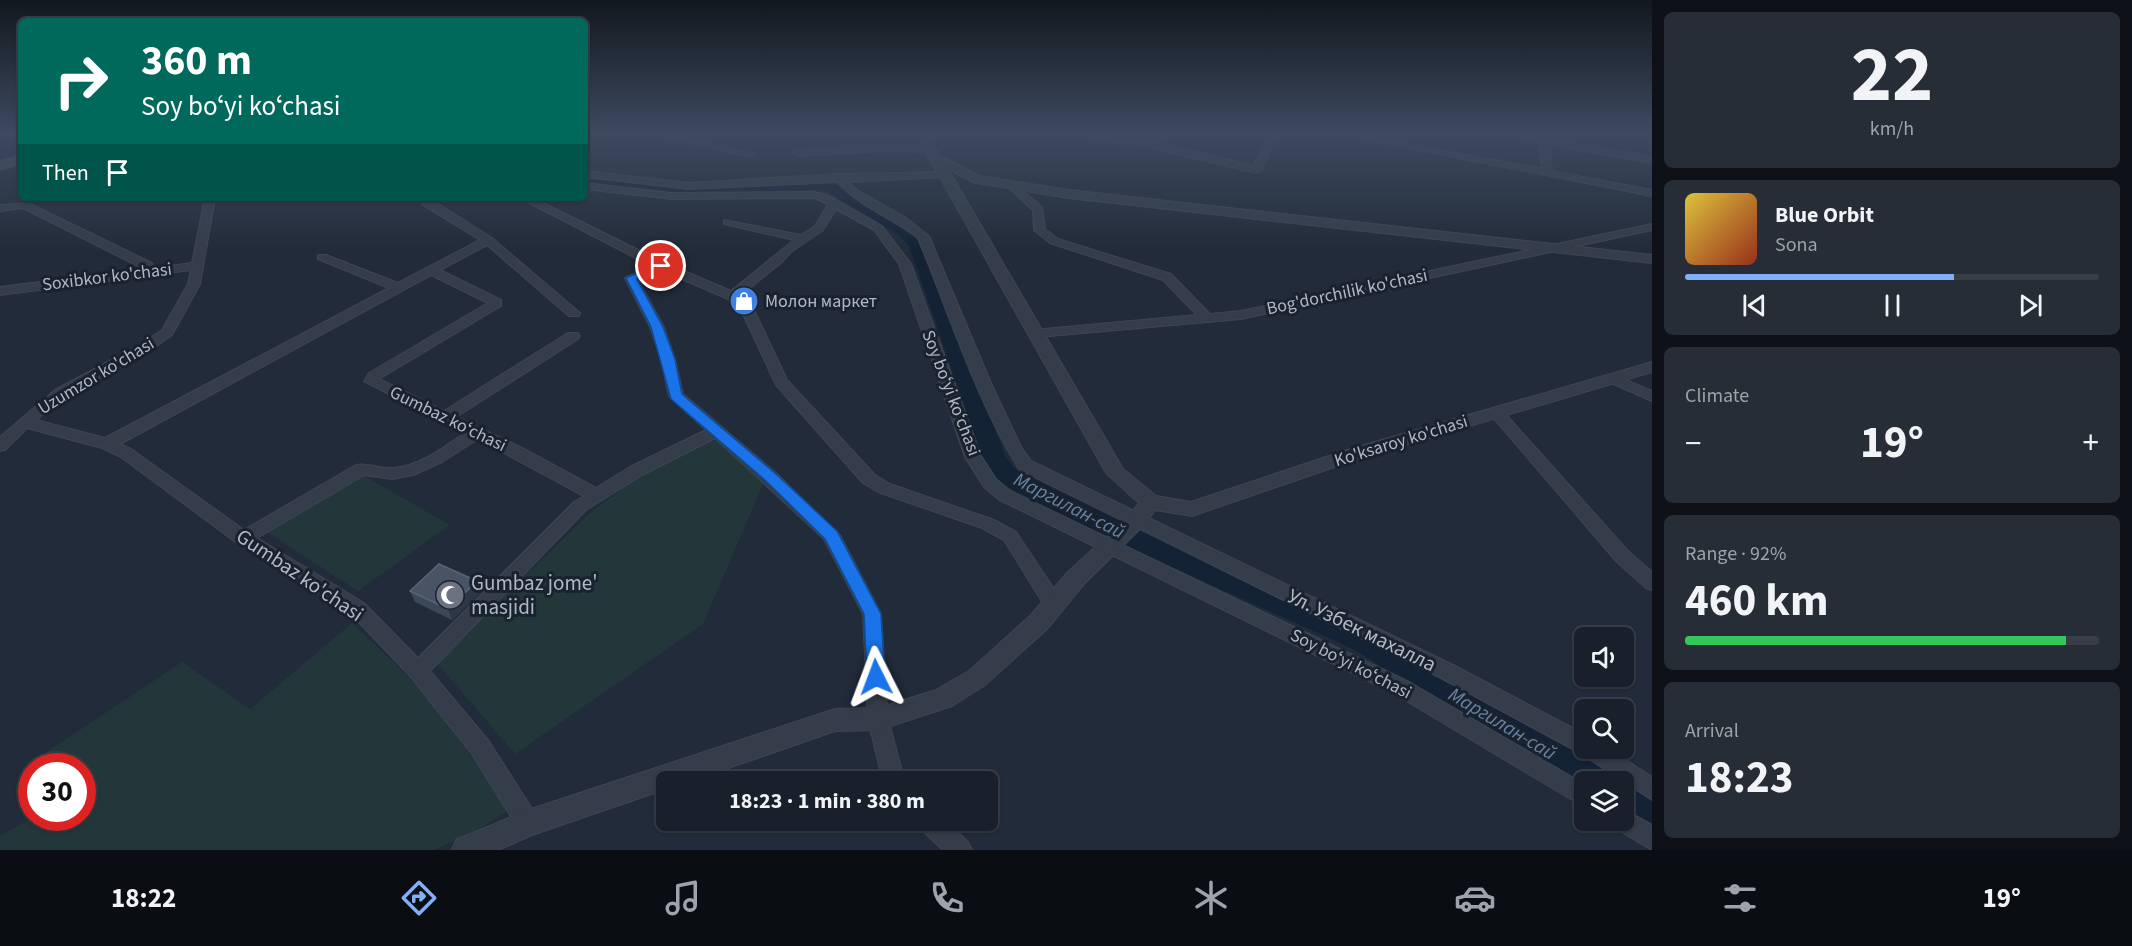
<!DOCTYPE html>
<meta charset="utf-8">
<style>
:root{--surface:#19202b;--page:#262d37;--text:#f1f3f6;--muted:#9fa3a9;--line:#373e47;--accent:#81aff9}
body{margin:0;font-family:"Source Sans 3",sans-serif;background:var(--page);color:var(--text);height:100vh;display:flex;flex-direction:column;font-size:22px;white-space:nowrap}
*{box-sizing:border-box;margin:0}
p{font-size:20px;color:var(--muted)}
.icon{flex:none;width:33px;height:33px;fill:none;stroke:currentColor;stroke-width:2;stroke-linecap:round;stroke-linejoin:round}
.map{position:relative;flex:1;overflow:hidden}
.drawer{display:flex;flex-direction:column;gap:12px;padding:12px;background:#0e1218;width:480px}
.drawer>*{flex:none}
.hud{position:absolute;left:18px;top:18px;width:570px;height:183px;border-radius:9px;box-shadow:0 2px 4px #0004,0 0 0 2px var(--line);background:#00695c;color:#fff;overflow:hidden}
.controls{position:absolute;left:1574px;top:627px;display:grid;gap:12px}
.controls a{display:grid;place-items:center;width:60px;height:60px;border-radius:9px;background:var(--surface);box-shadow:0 2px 4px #0004,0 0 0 2px var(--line);font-size:30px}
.speed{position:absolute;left:18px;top:753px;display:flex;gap:12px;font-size:30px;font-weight:700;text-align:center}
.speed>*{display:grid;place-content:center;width:78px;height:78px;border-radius:50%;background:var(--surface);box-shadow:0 2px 4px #0004,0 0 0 2px var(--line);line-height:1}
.speed .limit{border:9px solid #d22;background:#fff;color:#111}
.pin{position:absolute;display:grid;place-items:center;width:51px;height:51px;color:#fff;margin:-26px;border:3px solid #fff;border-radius:50%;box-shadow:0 2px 6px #0007}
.me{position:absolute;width:66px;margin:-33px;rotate:357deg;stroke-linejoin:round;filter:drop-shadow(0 0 4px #0008)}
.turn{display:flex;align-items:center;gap:21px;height:126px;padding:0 24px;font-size:27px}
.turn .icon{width:78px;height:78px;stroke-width:2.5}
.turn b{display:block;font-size:42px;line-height:51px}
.then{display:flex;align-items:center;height:57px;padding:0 24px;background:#0003;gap:12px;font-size:22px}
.big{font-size:45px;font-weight:700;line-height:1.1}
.drawer .widget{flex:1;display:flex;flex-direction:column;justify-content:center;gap:9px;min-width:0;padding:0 21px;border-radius:9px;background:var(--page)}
.drawer .dial{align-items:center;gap:0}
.dial b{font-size:78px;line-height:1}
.song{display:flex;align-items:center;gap:18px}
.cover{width:72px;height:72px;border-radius:9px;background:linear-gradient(135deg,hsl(50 70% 55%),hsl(10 70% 35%))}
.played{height:6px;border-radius:3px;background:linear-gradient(90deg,var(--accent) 65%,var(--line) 65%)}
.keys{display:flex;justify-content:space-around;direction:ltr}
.heat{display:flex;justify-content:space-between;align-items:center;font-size:33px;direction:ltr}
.charge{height:9px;border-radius:4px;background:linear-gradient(90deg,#34c759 92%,var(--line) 0)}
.trip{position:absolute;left:656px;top:771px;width:342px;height:60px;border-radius:9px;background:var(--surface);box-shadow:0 2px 4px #0004,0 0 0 2px var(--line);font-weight:700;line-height:60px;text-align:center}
.dock{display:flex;height:96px;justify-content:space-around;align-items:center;background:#0a0d11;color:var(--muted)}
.dock .icon{width:42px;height:42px}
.dock .current{color:var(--accent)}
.dock b{font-size:27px;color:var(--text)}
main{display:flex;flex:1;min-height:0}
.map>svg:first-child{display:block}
.green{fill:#23373a}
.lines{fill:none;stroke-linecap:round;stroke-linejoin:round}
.river{fill:#142236;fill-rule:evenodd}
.minor-casing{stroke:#3e4653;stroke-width:2}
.tertiary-casing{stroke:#3e4653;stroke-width:2}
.secondary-casing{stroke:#3e4653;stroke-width:2}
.minor{fill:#343d49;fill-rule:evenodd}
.tertiary{fill:#343d49;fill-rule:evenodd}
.secondary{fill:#424c5c;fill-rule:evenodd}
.wall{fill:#3c4758}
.shaded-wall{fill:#2c3747}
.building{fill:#485464;stroke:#586373;stroke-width:1.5}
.route{fill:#1a73e8;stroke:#114b97;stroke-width:1.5}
.labels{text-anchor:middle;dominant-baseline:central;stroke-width:6;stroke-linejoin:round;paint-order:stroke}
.street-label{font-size:18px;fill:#afb8c6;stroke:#1a222e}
.poi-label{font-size:18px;fill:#afb8c6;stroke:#1a222e;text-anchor:start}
.water-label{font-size:20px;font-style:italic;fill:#6782a6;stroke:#1a222e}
.near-street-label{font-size:21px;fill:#afb8c6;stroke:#1a222e}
.near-poi-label{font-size:21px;fill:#afb8c6;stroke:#1a222e;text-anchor:start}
</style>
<main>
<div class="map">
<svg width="1652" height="850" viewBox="0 0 1652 850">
<rect width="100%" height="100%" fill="#212b39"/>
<g class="green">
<path d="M716,436l49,44 -62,144 -188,130 -79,-92 156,-151 49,-36z"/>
<path d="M363,475l87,50 -92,66 -91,-59z"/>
<path d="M352,623l77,73 81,114 -40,24 -37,16h-433v-14l32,-18h50v-52h-47l-2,-5 149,-99 68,47z"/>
</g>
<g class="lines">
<g class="river">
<path d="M585,175l91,11 141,-8c28,5 92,44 109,67l80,213 11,13 113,55 245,108 234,137 4,11h-29v10l-229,-142 -243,-110 -113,-57 -16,-23 -74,-214 -10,-11 -76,-46 -147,7 -91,-11z"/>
<path d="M1623,781l29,16v36l-29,-17z"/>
</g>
<g class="minor-casing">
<g id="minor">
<path d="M642,133h17l97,21 -5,3z"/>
<path d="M1067,133c53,-5 134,21 187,33l14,-33h9l-15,37 -5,3 -111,-26 -74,-11z"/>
<path d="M1333,133h17l192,36 -3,-26 -46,-10h19l27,4v-4h8l1,6 104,18v6l-103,-18 3,26 100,19v6z"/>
<path d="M881,145l49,1 5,3 -5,3 -49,-1 -84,5 -5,-3 5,-3z"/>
<path d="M585,171l104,12 150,-9 109,-2 1,2 -5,3 -96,5 6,6 52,30 23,18 61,145 31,66 10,14 424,205 129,68v14h23l45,29v23l-72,-47 -139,-75 -422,-209c-43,-69 -70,-156 -101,-231 -25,-20 -60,-32 -80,-56l-149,7 -104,-12z"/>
<path d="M1012,182l30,25 3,22 13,10 113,35 39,40 31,-3 411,-87v6l-411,89 -203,18 -5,-1 -2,-3 2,-3 164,-15 -34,-35 -113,-37 -16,-13 -1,-20 -25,-23 -1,-2z"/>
<path d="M585,183l87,10 142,-1 13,3 55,31 29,38 70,192 15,23 14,12 399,191 175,102v23l-189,-113 -397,-195 -14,-12 -19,-30 -66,-193 -25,-34 -38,-21 -13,21 -32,22 -9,10 -42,34 14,14 33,70 88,95 15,9 104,36 22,12 44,66 2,5 -2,5 -7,2 -7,-2 -42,-68 -22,-12 -104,-36 -15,-9 -87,-98 -34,-73 -14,-13 -67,-29 -23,10 26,47 11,32 8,35 94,80 63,61 41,79 7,105 17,63h-22l-15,-63 -5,-105 -39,-75 -109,-101 -73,37 -56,35 -156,161 58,69 48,75 3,8 -3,8 -8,3 -8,-3 -48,-77 -61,-77 -61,-64 -113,-70 -116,-86 -19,-9 -75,-20 -22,22 -5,1v-14l55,-47 83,-44 24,-16 26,-46 3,-14 -191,25v-8l144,-18 -121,-61 -23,3v-6l28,-2 124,60 3,5 37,-5 13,-65h10l-15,86 -28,51 -24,17 -83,44 -29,24 69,18 284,-150 -71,-29v-4h8l72,28 82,-43 -57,-35 -4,-7h10l63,40 88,75 -1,3h-10l-82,-71 -47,25 61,30v6l-122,73 65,32 124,-78h10l2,3 -2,3 -122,78 66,31 74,40 34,-21 76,-37 -37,-34 -8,-37 -11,-32 -25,-49 26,-12 -131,-68h13l132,65 66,28 63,-51 -70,-16v-4l77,15 14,-9 13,-22 -14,-6 -142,1 -87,-10zM431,275l57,28 -119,70 -5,8 101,52c-21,14 -45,33 -71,35 -13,2 -26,-6 -38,-3l-112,65 -113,-81 -11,-5zM478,439l106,57 -10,6 -156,156 -54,-55 -107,-65 107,-63 28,4 21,-4 29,-13z"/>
<path d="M1612,374l40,17v10l-45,-20 -2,-3z"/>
<path d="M1496,407l5,2 127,142 24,21v18l-6,-2 -30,-27 -125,-146 -2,-3 2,-3z"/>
<path d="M1623,809l29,16v25l-37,-22 -3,-8h11z"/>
<path d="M917,820h28l23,22 4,8h-29l-23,-22z"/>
</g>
</g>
<g class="tertiary-casing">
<path id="tertiary" d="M915,133h10l15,23 39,20 90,14 583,65v8l-583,-65 -93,-15 -28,-14 175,300 33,27 35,6 153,-51 308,-89v10l-294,87 -166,57 -37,-6 -11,15 -61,60 -36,44 -62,56 -33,21 -74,24 -43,1 -147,51h-22v7l-134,46 -34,15h-46l4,-10 72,-30 307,-101 43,-1 58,-18 33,-19 62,-56 36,-42 63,-58 9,-12 -33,-30z"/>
</g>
<g class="secondary-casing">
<path id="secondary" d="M21,155v9l-21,6v-9z"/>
</g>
<use href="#minor" class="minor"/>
<use href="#tertiary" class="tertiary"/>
<use href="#secondary" class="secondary"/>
</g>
<path class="wall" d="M477,581l4,11 -29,28 -37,-18 -5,-11z"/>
<path class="shaded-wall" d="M477,581l4,11 -29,28 -4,-11z"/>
<path class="building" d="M439,564l38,17 -29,28 -38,-18z"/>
<linearGradient id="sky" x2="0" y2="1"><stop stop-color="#12181f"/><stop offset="0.53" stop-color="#3d4a5f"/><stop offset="1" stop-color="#3d4a5f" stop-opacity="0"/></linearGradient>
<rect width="1652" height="252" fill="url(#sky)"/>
<path class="route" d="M657,264l10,2 -30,13 26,48 12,32 7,35 94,80 61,57 44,83 4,63 -3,5 -6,2 -7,-2 -2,-5 -3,-63 -39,-75 -59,-58 -95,-82 -20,-72 -25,-49z"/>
<defs>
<g id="shop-disc" transform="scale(1.5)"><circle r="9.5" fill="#3f7fe0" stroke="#1a222e"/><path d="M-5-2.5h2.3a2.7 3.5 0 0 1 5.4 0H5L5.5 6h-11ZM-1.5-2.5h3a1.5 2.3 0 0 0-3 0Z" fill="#fff"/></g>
<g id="mosque-disc" transform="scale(1.5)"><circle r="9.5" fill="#6b7280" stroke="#1a222e"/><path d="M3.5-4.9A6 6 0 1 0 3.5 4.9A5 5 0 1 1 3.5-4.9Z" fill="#fff"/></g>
</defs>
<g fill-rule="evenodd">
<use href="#shop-disc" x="744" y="301"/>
<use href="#mosque-disc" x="450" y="595"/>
</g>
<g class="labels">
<g class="street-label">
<text transform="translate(107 277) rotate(-7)">Soxibkor ko'chasi</text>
<text transform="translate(1347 292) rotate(-12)">Bog'dorchilik ko'chasi</text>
<text transform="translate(96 376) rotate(-31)">Uzumzor ko'chasi</text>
<text transform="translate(951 393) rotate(69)">Soy boʻyi koʻchasi</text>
<text transform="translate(448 419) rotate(26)">Gumbaz koʻchasi</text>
<text transform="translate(1401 441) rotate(-17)">Ko'ksaroy ko'chasi</text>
<text transform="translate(1351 664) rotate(27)">Soy boʻyi koʻchasi</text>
</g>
<g class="poi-label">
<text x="765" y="301">Молон маркет</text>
</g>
<g class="water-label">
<text transform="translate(1069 506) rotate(27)">Маргилан-сай</text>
<text transform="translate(1502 724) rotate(31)">Маргилан-сай</text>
</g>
<g class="near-street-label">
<text transform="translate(300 575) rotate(34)">Gumbaz ko'chasi</text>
<text transform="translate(1362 630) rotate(26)">Ул. Узбек махалла</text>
</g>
<g class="near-poi-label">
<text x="471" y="583">Gumbaz jome'<tspan x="471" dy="24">masjidi</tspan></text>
</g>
</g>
</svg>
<div class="controls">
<a><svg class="icon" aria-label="sound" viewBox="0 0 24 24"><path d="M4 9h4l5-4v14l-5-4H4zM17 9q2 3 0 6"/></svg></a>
<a><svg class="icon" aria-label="search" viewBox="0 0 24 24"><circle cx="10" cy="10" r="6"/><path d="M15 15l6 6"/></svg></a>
<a><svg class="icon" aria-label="layers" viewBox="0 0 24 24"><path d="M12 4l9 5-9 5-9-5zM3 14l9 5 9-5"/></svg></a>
</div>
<div class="speed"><div class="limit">30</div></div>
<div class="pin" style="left:661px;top:266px;background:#d93025"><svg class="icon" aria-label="arrive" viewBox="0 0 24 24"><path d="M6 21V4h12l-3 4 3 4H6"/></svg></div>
<svg class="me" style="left:876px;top:677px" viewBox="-20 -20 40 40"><path d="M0-17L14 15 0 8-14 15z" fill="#1a73e8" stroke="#fff" stroke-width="4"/></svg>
<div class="trip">18:23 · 1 min · 380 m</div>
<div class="hud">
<div class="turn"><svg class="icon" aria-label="right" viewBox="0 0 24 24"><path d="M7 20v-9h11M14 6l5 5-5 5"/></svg><div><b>360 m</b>Soy boʻyi koʻchasi</div></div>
<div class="then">Then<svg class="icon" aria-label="arrive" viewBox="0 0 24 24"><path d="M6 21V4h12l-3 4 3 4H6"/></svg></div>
</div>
</div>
<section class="drawer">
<div class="widget dial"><b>22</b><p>km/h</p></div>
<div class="widget">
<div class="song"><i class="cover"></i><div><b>Blue Orbit</b><p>Sona</p></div></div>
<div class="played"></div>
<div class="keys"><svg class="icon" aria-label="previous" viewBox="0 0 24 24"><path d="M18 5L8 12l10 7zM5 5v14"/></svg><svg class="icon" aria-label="pause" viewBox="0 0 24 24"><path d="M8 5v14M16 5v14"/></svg><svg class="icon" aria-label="next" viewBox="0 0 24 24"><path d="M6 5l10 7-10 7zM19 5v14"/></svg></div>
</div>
<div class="widget"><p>Climate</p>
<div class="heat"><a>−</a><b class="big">19°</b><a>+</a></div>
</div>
<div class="widget"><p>Range · 92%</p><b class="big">460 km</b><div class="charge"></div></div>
<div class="widget"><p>Arrival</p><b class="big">18:23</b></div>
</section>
</main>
<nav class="dock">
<b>18:22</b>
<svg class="icon current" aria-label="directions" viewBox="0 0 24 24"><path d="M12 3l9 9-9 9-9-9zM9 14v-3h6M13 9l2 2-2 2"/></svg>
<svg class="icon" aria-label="music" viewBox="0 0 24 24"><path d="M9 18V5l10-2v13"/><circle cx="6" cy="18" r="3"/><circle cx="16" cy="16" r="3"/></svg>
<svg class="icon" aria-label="phone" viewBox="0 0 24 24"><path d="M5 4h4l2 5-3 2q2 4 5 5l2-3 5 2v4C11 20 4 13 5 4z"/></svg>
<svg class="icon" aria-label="climate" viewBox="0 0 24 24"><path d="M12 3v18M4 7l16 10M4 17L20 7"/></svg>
<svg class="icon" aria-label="car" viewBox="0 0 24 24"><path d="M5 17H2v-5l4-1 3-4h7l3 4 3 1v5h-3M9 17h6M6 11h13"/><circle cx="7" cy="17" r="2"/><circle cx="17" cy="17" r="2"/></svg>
<svg class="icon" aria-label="filters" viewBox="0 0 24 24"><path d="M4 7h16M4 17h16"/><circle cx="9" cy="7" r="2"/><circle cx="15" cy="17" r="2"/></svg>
<b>19°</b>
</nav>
